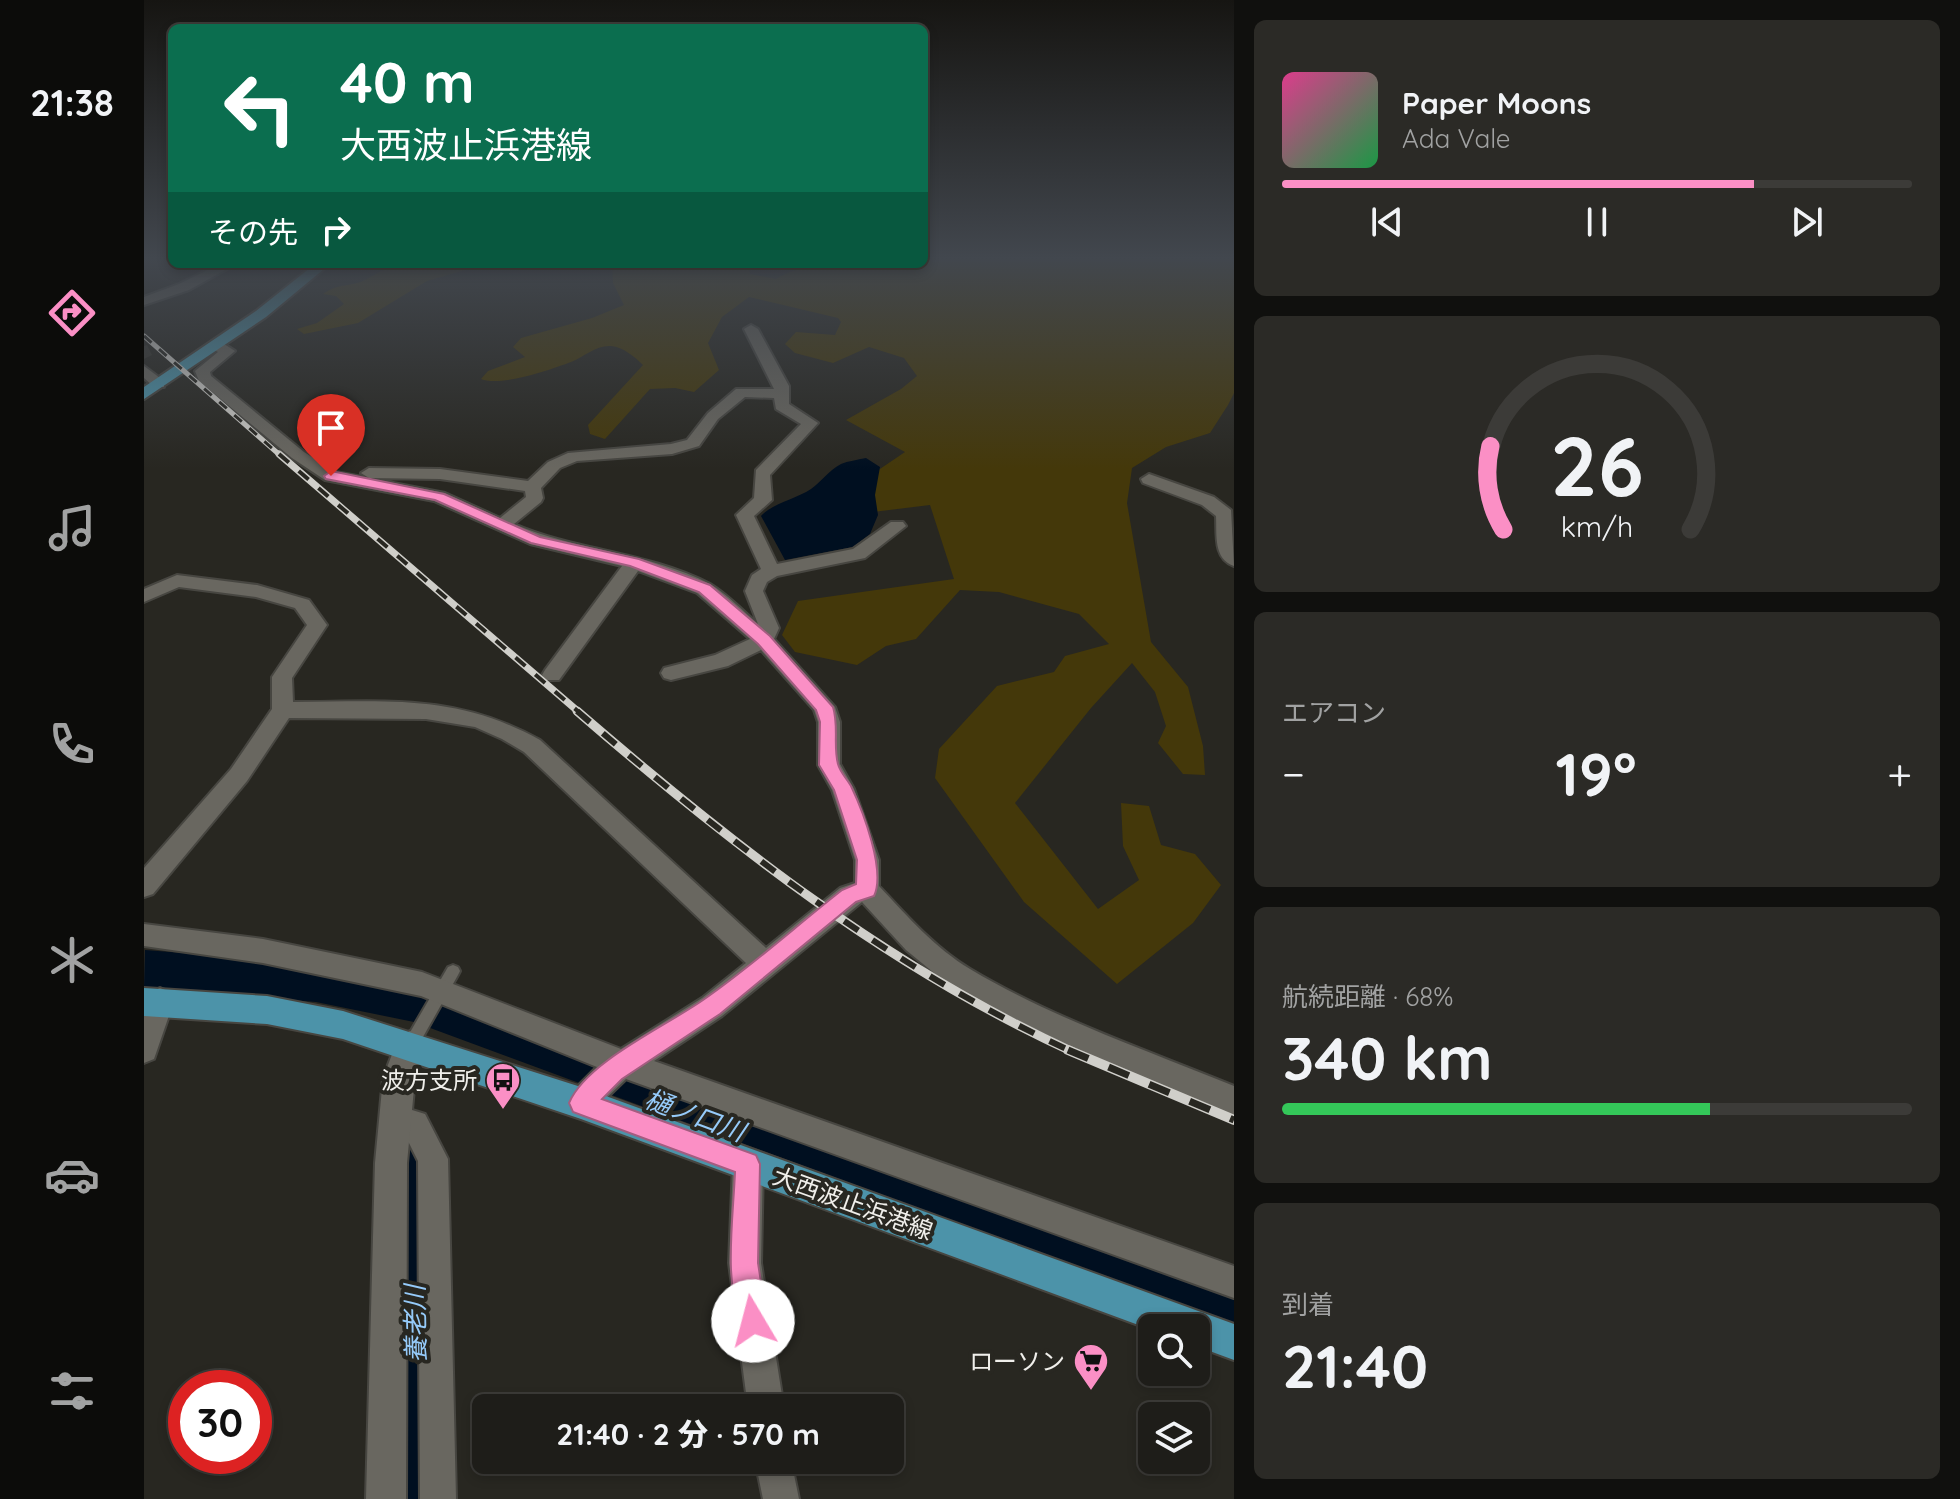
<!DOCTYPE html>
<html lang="ja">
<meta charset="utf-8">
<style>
:root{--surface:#1e1d19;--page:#2b2a26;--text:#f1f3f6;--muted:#a1a2a2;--line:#3c3b38;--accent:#fb8fc5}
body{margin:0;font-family:Quicksand,"Noto Sans JP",sans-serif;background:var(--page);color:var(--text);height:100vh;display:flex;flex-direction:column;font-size:30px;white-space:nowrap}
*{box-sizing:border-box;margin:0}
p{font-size:26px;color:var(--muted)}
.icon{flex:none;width:44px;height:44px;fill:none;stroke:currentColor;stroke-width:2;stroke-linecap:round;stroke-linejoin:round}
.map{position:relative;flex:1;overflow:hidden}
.side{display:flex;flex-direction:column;gap:20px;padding:20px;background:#10100e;width:726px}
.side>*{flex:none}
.hud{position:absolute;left:24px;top:24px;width:760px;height:244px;border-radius:12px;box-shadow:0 4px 12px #0003,0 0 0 2px var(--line);background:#0b6e4f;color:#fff;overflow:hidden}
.tools{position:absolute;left:994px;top:1314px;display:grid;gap:16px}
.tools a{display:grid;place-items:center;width:72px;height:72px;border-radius:12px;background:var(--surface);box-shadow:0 4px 12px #0003,0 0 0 2px var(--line);font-size:40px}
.speed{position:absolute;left:24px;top:1370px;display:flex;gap:16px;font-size:40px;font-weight:700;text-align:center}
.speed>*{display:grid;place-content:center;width:104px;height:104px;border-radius:50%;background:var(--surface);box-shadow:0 4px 12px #0003,0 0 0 2px var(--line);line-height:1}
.speed .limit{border:12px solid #d22;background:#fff;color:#111}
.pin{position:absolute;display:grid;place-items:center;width:68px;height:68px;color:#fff;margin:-82px -34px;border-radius:50% 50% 50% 0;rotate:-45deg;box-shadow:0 0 8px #0007}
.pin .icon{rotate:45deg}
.me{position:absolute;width:88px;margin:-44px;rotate:352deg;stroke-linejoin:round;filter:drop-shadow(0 0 6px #0008)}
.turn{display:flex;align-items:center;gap:28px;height:168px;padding:0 40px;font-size:36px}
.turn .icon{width:104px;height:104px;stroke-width:2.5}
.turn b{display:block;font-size:56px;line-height:68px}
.then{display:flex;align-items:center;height:76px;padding:0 40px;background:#0003;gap:16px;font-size:30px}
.big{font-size:60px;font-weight:800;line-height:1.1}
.side .card{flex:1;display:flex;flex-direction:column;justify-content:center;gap:12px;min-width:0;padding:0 28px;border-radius:12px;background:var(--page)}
.side .dial{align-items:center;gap:0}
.dial svg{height:208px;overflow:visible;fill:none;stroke:var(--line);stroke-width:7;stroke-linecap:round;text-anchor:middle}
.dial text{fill:var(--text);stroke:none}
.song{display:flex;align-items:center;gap:24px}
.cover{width:96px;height:96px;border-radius:12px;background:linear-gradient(135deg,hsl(330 70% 55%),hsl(140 70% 35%))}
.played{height:8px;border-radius:4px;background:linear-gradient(90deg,var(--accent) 75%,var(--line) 75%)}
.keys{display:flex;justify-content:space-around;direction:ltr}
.heat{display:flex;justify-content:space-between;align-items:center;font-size:44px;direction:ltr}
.charge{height:12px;border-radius:6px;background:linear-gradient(90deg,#34c759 68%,var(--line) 0)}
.trip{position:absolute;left:328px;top:1394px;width:432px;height:80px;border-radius:12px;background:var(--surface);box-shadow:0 4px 12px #0003,0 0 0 2px var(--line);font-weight:800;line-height:80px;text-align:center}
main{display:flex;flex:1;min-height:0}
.tab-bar{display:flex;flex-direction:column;width:144px;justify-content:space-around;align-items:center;background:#0c0c0a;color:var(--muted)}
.tab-bar .icon{width:56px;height:56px}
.tab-bar .active{color:var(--accent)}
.tab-bar b{font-size:36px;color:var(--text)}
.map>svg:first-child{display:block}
.green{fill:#44380a}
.water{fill:#000f20}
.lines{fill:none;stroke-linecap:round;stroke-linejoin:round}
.river{fill:#000f20;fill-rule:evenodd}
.service-casing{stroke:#474641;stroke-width:4}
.minor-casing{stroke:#474641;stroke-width:4}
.tertiary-casing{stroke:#474641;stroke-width:4}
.primary-casing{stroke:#474641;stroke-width:4}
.service{fill:#696760;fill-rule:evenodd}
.minor{fill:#696760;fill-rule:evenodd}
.tertiary{fill:#696760;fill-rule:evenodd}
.primary{fill:#4c93a9;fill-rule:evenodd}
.rail-far3-casing{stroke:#d0cfca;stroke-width:5}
.rail-far2-casing{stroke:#d0cfca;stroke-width:7}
.rail-far1-casing{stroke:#d0cfca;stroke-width:9}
.rail-casing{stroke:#d0cfca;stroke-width:10}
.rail-far3{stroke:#282721;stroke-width:3;stroke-dasharray:10;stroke-linecap:butt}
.rail-far2{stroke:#282721;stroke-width:4;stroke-dasharray:13;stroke-linecap:butt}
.rail-far1{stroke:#282721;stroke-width:6;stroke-dasharray:17;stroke-linecap:butt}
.rail{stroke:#282721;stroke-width:7;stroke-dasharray:22;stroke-linecap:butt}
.shaded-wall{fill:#35342e}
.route{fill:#fb8fc5;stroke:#a35d80;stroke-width:2}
.labels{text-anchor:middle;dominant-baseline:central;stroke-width:8;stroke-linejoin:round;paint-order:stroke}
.near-poi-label{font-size:24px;fill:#f0efeb;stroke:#282721;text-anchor:end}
.near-street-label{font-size:24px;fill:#f0efeb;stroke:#282721}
.near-water-label{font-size:26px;font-style:italic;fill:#96cbfa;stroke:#282721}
</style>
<main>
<nav class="tab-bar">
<b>21:38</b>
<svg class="icon active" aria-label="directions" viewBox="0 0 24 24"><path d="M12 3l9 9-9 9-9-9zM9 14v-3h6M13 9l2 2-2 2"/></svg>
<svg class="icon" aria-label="music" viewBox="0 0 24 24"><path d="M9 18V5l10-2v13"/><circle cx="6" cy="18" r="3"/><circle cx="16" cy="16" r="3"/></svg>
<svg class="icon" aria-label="phone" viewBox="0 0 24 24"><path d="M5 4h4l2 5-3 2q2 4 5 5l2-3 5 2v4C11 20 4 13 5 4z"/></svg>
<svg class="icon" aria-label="climate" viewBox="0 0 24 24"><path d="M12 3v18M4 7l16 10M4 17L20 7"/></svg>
<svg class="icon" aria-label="car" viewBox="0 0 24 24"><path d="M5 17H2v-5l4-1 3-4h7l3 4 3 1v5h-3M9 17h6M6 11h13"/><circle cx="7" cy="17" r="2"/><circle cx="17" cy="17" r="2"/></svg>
<svg class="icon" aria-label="filters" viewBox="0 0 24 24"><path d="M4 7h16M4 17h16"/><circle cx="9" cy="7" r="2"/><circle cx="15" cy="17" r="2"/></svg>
</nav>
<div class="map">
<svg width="1090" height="1499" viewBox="0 0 1090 1499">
<rect width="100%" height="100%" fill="#282721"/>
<g class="green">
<path d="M780,259h310v134l-6,12 -18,28 -44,14 -34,21 -5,35 24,139 37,45 15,59 2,29 -22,-1 -25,-31 8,-17 -11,-34 -23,-29 -41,45 -76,95 83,106 41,-29 -16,-34 -2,-43 28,3 12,39 34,9 26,31 -28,38 -76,61 -93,-82 -89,-124 4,-29 58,-63 57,-14 11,-16 44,-12 -30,-30 -80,-22 -39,-2 -44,49 -30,7 -29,19 -62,-13 -13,-17 16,-34 156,-22 -24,-74 -57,7 1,-39 31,-21 -59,-32 55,-31 16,-13 -13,-18 -35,-11 -36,16 -38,-10 -10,-9 11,-12 39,3 6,-13 -3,-4 -89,-21 -27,20 -14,26 11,27 -25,22 -19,-4 -25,1 -45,50 -15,-5 -2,-9 55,-60c-8,-8 -20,-18 -32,-19 -15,-1 -27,11 -40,16 -21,8 -71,25 -90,17l7,-8 37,-14 -12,-10 8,-9 71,-20 32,-13 -11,-22 -1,-19h136l2,10 26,5c42,-25 101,-15 148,-15z"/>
<path d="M253,264h106l-27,3 -49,14 -69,42 -54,11 -7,-5 20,-6 27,-19 -8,-8 -13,-2c17,-12 27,-6 44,-15 11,-6 18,-11 30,-15z"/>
</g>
<g class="water">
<path d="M722,458l14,9 -5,28 3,20 -8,19 -17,13 -68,13 -24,-44c12,-13 35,-17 50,-27 11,-8 17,-18 30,-25 7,-3 16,-4 25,-6z"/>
<path d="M1,950l76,6 159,24 854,312v33l-820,-303 -98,-20 -172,-14z"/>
</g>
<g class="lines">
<path class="river" d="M269,1128l15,7 7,15 9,349h-54l1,-349 7,-15z"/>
<g class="service-casing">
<path id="service" d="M309,965l5,2 2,4 -2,4 -43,76 -5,2 -5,-2 -2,-5 2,-5 43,-74z"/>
</g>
<g class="minor-casing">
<g id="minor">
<path d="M76,264h16l-47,26 -45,15v-8l35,-13z"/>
<path d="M607,325l7,4 31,57v18l29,19 -48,52 2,25 -18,16 23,48 76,-15 38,-27h12l3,4 -41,32 -88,18 -10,6 -4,9 16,37 -5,11 61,68 5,15v42l14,25 25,71v26c28,30 56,62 91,83 82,49 176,81 264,117v30l-167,-71 -117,-59 -44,-36 -44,-48 -140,114 -68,45 580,205v32l-608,-219 -35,34 -10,5 -10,-5 -5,-10 5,-10 26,-26 -176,-71 -158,-33 -119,-17v-22l119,15 159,33 199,77 81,-51 44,-35 -222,-211 -22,-13 -27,-12 -49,-8 -137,-1 -42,63 -94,113 -9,3v-29l87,-99 41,-60v-32l35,-52 -12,-17 -39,-11 -77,-10 -35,15v-13l33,-14 80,10 52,15 18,25 -35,53 1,24c93,0 162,-9 247,38l226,208 74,-60 15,-5v-23l-23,-70 -14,-25v-43l-4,-12 -53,-60 -33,16 -57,14 -7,-2 -3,-5 3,-5 51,-13 35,-16 -53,-46 -59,-22 -79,109h-14l-3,-5 3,-5 77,-104 -92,-22 -96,-43 -109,-21 -33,-22 -93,-77 -4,-10 23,-19 -7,-4v-6h10l14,9 -25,21 1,4 93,76 32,20 109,21 55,25 26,-21 -1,-6 -85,-12 -71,-1 -8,-5 8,-5 71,1 88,12 20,-19 20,-9 103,-9 16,-4 21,-27 28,-24h38l-30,-60zM601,397l29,1 2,11 25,15 -45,46 -2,28 -18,17 25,54 -9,6 -7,16 13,33c-15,-13 -31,-30 -48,-40 -61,-32 -134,-33 -196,-60l27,-22 2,-4 -2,-10 19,-20 17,-7 95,-7 27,-8 19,-27z"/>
<path d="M0,366l20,15v6h-10l-10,-9z"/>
<path d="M1005,474l65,23 17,13 3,56c-21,-7 -17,-32 -18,-50l-14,-11 -59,-22 -2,-4z"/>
<path d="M16,988l10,4 4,9 -20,58 -10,4v-55l6,-16z"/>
<path d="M252,1105l29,9 23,45 8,340h-36l-2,-338 -12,-24 -20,-7 -5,-10 5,-10z"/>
<path d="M604,1149l11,4 4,11 -2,99 23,145h-36l-19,-145 4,-99 4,-11z"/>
<path d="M611,1460h36l8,39h-36z"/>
</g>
</g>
<g class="tertiary-casing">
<path id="tertiary" d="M266,1031l11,5 4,10 -10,32 -8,85 -1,336h-40l9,-336 8,-85 16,-42z"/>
</g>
<g class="primary-casing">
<g id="primary">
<path d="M171,264h15l-64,53 -122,82v-12l112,-76z"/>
<path d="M0,988l123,8 76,15 238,76 653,237v36l-38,-14v-18l-44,2 -571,-211 -238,-80 -76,-15 -123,-8z"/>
</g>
</g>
<use href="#service" class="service"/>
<use href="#minor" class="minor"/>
<use href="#tertiary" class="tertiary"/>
<use href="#primary" class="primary"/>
<g class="rail-far3-casing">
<path id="rail-far3" d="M0,336l137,120"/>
</g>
<g class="rail-far2-casing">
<path id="rail-far2" d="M135,454l301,259"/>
</g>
<g class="rail-far1-casing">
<path id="rail-far1" d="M433,711c154,133 311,256 496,341"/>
</g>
<g class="rail-casing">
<path id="rail" d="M924,1050l166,70"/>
</g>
<use href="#rail-far3" class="rail-far3"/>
<use href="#rail-far2" class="rail-far2"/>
<use href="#rail-far1" class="rail-far1"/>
<use href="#rail" class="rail"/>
</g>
<path class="shaded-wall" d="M3,345l5,10 -8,4v-13z"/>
<linearGradient id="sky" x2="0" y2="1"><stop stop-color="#161512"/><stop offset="0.55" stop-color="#42474e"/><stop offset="1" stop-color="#42474e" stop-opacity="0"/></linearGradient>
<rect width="1090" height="469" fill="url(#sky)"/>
<path class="route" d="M187,471l113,23 96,43 99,22 71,26 60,51 63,71c6,19 0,39 5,57 2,8 9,15 13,22 12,25 35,85 23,110l-18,6 -136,112 -98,65 -20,20 154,56 4,9 -2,99 9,58 -4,10 -10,4 -10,-4c-20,-48 -10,-109 -8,-159l-154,-57 -8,-3 -4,-9c17,-41 97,-77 134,-103 48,-33 93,-74 139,-110l14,-6 1,-24 -23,-70 -15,-25 1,-43 -4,-12 -58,-66 -59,-52 -69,-26 -99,-23 -96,-43 -109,-21 -2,-3z"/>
<defs>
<g id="bus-pin" transform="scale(1.8)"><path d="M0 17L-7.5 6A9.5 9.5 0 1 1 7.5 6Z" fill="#fb8fc5" stroke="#282721"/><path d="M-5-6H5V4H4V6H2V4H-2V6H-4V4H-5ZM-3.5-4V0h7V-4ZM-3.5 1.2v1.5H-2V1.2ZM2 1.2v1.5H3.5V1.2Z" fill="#111"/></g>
<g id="supermarket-pin" transform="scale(1.8)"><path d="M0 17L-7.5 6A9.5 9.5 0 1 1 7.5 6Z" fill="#fb8fc5" stroke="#282721"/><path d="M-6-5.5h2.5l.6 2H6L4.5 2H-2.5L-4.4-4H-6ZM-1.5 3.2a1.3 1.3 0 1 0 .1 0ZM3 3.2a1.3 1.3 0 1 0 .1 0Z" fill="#111"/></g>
</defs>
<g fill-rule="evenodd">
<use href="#bus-pin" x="359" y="1080"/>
<use href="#supermarket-pin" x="947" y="1361"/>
</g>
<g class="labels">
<g class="near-poi-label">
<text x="333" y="1080">波方支所</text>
<text x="921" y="1361">ローソン</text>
</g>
<g class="near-street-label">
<text transform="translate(709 1203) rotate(20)">大西波止浜港線</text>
</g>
<g class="near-water-label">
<text transform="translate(551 1115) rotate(20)">樋ノ口川</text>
<text transform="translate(271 1324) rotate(-91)">養老川</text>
</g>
</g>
</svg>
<div class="tools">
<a><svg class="icon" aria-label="search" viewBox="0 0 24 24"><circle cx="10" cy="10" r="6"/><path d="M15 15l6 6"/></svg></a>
<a><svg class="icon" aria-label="layers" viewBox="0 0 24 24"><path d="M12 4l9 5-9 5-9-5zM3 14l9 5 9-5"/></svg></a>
</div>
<div class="speed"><div class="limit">30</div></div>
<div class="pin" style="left:187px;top:476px;background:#d93025"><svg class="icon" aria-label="arrive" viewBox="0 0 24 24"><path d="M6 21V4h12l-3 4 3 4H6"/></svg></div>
<svg class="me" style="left:609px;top:1321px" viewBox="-20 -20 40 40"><circle r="19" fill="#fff"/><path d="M0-13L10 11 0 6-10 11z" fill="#fb8fc5"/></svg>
<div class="trip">21:40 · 2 分 · 570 m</div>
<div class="hud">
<div class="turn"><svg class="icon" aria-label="left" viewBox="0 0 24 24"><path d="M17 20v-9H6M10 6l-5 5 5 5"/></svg><div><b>40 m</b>大西波止浜港線</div></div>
<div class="then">その先<svg class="icon" aria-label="right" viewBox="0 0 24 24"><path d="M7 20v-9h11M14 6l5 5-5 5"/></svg></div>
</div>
</div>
<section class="side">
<div class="card">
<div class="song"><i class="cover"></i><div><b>Paper Moons</b><p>Ada Vale</p></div></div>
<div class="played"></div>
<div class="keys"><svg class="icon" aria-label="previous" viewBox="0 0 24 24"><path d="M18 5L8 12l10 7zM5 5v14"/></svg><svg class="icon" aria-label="pause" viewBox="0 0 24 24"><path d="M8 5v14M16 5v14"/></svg><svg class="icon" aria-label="next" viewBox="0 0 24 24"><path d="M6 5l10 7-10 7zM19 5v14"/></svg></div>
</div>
<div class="card dial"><svg viewBox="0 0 100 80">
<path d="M14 69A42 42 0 1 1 86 69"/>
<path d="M14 69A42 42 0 0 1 9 37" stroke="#fb8fc5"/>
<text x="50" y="56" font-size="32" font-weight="700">26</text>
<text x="50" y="72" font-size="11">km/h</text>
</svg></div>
<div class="card"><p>エアコン</p>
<div class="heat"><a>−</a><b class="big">19°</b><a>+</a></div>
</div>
<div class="card"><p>航続距離 · 68%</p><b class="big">340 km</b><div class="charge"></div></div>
<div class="card"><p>到着</p><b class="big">21:40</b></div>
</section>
</main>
